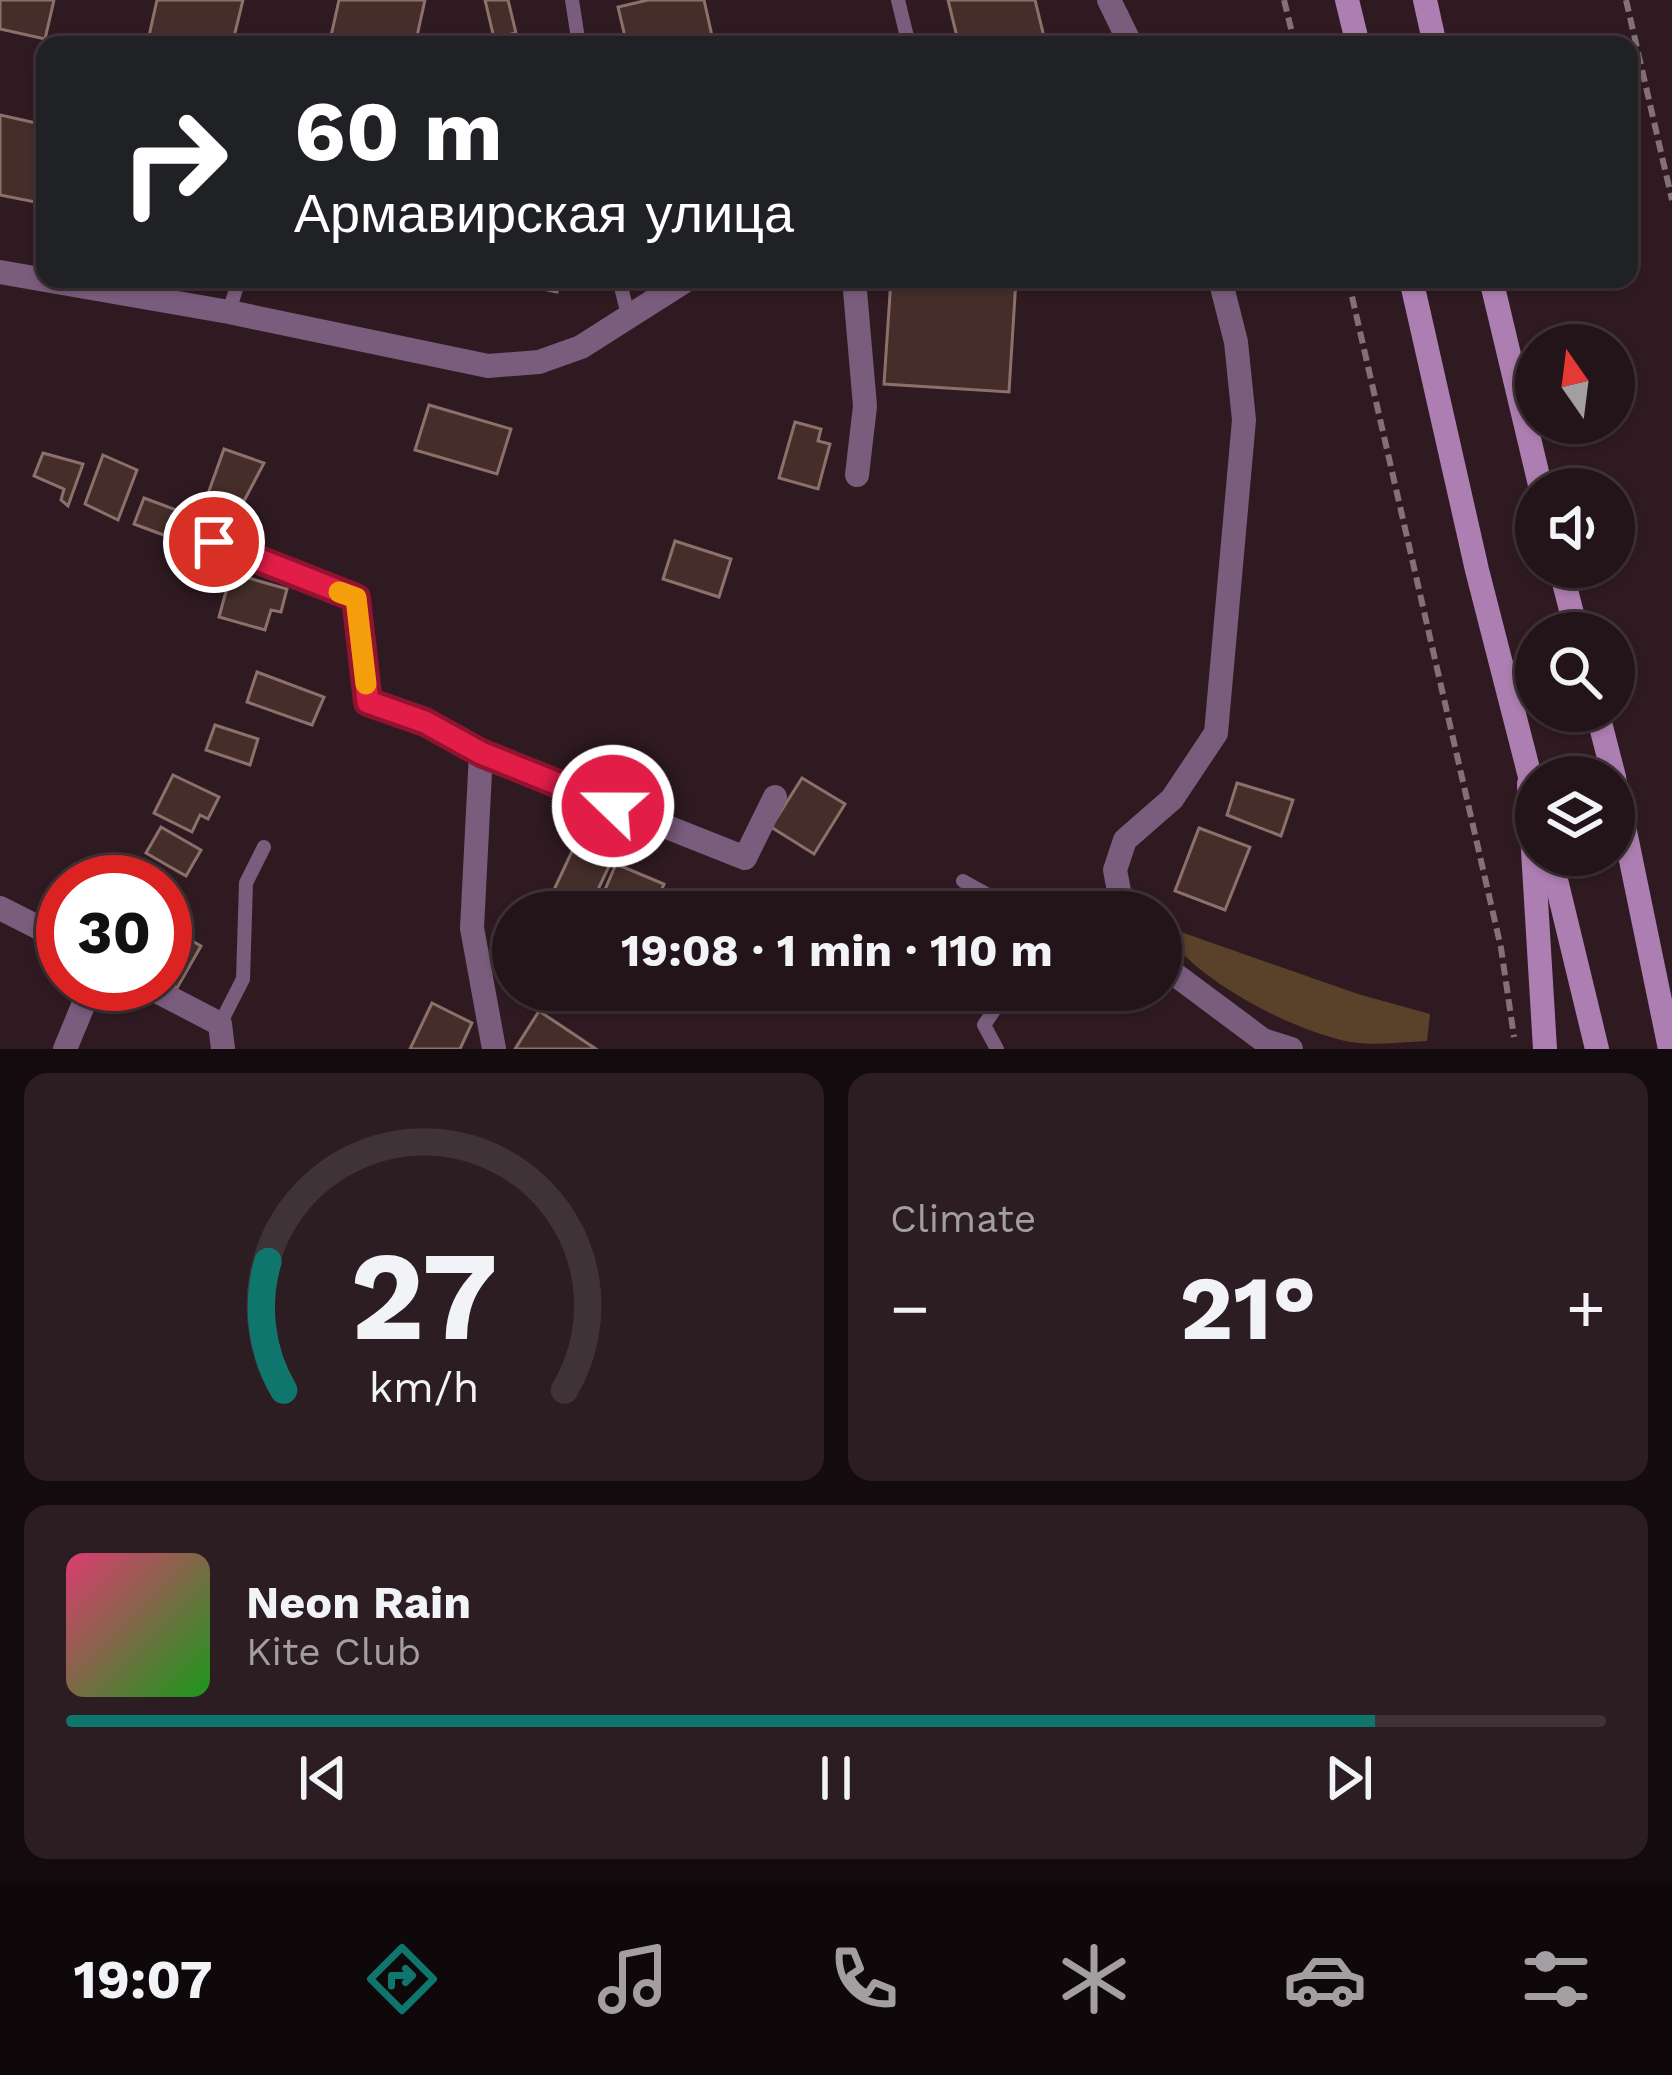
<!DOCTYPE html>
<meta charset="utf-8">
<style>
:root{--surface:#231419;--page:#2b1d22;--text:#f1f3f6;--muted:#a39ea2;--line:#403338;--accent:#0f766e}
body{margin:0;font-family:"Work Sans",sans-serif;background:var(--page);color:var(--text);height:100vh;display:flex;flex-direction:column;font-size:45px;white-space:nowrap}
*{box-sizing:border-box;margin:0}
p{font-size:39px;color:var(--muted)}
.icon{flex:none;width:66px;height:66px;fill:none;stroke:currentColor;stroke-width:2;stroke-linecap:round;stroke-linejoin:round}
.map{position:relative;height:1049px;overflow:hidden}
.panel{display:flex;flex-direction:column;gap:24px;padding:24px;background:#130b0e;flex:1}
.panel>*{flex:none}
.hud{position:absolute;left:36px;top:36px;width:1602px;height:252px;border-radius:24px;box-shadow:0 3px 9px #0004,0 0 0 3px var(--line);background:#202124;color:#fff;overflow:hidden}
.needle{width:78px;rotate:346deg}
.tools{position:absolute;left:1515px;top:324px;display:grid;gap:24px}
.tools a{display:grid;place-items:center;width:120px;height:120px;border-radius:50%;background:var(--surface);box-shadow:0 3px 9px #0004,0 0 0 3px var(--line);font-size:60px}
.speed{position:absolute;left:36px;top:855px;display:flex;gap:24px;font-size:60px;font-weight:700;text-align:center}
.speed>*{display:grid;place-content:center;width:156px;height:156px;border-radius:50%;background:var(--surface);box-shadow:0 3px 9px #0004,0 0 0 3px var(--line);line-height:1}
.speed .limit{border:18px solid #d22;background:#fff;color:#111}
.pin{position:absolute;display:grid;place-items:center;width:102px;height:102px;color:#fff;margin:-51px;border:6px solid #fff;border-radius:50%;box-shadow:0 3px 12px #0007}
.me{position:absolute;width:132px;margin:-66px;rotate:292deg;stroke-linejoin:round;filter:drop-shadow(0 0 9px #0008)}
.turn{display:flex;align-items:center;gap:42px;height:252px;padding:0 60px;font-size:54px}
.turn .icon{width:156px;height:156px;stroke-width:2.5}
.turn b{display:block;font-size:84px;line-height:102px}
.big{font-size:90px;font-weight:700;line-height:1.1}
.panel .card{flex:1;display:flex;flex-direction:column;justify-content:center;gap:18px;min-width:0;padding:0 42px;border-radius:24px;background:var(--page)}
.panel .dial{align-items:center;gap:0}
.dial svg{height:312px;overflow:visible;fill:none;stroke:var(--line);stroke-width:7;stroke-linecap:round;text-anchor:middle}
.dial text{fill:var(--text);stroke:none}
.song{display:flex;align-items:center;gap:36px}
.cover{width:144px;height:144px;border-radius:18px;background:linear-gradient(135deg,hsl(340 70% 55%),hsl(120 70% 35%))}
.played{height:12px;border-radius:6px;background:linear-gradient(90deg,var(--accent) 85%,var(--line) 85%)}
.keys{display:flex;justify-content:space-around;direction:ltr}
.heat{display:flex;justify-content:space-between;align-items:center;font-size:66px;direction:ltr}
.panel .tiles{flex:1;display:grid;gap:24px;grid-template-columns:1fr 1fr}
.card:last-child{grid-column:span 2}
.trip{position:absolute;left:492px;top:891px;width:690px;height:120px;border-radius:60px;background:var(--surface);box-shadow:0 3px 9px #0004,0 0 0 3px var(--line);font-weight:700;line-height:120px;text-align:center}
.dock{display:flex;height:192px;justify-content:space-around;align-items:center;background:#0e080a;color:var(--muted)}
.dock .icon{width:84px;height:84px}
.dock .on{color:var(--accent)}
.dock b{font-size:54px;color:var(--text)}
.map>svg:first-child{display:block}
.green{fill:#59412a}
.building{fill:#452e2a;stroke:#8c716b;stroke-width:3}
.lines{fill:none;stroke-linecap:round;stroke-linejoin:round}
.path{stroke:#847177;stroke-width:6;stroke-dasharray:12 6;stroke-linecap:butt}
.service{stroke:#7a5c7d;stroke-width:14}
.minor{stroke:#7a5c7d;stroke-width:24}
.secondary{stroke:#ad7eb1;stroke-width:24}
.route-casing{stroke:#92132f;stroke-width:30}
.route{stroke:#e11d48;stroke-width:21}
.slow{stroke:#f59e0b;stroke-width:21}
</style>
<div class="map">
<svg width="1672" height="1049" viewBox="0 0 1672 1049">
<rect width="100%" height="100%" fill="#2f1a21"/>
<path class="green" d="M1161,925l197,69 72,20 -3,27c-24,1 -52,5 -76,1 -57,-10 -164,-65 -190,-117z"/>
<g class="building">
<path d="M0,0h54l-9,39 -45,-10z"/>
<path d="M157,0h86l-11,45h-85z"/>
<path d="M339,0h86l-10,45h-86z"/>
<path d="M485,0h23l8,33 -22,5z"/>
<path d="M648,0h56l10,45h-87l-9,-38z"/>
<path d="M948,0h87l11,45h-87z"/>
<path d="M0,115l45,10v79l-45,-9z"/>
<path d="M494,279h65l-2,13z"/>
<path d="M891,279h125l-7,113 -125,-8z"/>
<path d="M429,405l82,24 -14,45 -82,-24z"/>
<path d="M795,422l26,7 -3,12 12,3 -12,45 -39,-11z"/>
<path d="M224,449l40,14 -20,38 -4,-2 -7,18 -29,-12z"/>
<path d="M43,453l40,11 -15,42 -7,-6 3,-11 -30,-13z"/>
<path d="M103,455l34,15 -19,50 -33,-16z"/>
<path d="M144,498l35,13 -10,26 -35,-13z"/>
<path d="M675,541l56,18 -12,38 -56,-18z"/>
<path d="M231,573l56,16 -6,23 -10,-2 -6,20 -46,-13z"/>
<path d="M257,672l67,25 -12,28 -65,-23z"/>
<path d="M215,725l43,14 -8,26 -44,-15z"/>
<path d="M173,775l46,22 -11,22 -8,-4 -8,17 -38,-19z"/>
<path d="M802,778l43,26 -31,50 -43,-27z"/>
<path d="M1237,783l56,17 -12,36 -54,-21z"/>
<path d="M161,827l40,23 -15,26 -40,-23z"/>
<path d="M1199,828l51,19 -25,63 -50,-19z"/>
<path d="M582,830l36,17 -30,64 -36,-17z"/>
<path d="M616,864l48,20 -12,28h-32l5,-11 -21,-9z"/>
<path d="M63,883v42l-13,-5z"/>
<path d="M165,925l36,21 -24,42 -12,-7z"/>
<path d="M432,1003l40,20 -12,26h-50z"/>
<path d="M539,1011l57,38h-81z"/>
</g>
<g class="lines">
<g class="path">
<path d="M1284,0l11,45"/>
<path d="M1626,0l46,200"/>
<path d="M1348,279l153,669 13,89"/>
</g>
<g class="service">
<path d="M572,0l7,45"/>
<path d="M898,0l11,45"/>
<path d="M619,279l10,40"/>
<path d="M229,312l10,-33"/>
<path d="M963,881l56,31"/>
<path d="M1090,912l30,-13"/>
<path d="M220,1024l23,-45 3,-96 18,-36"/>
<path d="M997,1049l-13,-24 24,-35"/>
</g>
<g class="minor">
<path d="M1109,0l22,45"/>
<path d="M0,272l229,40 259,54 51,-4 42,-15 107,-68"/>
<path d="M854,279l11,127 -8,69"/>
<path d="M215,542l141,56 12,104 57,20 56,31 264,105 30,-61"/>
<path d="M481,753l-9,175 22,121"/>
<path d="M0,908l63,32"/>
<path d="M1123,912l-8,-42 10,-30 47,-41 44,-66 28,-313 -8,-78 -16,-63"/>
<path d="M1161,964l102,76 28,9"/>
<path d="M143,984l77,40 3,25"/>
<path d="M65,1049l27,-65"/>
</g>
<g class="secondary">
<path d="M1347,0l11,45"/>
<path d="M1425,0l10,45"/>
<path d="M1411,279l66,291 59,230"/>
<path d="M1491,279l50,210"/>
<path d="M1560,567l17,66"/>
<path d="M1597,711l17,66"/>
<path d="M1614,778l56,271"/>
<path d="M1529,784l16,265"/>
<path d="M1550,855l47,194"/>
</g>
</g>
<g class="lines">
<g class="route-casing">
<path id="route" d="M214,542l142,56 12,104 57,20 56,31 132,53"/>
</g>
<use href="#route" class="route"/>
<path class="slow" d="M339,592l17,6 10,86"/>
</g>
</svg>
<div class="tools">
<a><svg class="needle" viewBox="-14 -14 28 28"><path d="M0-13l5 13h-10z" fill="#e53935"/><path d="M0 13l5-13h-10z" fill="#a39ea2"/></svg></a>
<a><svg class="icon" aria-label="sound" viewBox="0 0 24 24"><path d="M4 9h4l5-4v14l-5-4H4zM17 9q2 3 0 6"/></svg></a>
<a><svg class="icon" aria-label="search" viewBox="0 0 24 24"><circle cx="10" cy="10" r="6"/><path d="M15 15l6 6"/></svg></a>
<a><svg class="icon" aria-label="layers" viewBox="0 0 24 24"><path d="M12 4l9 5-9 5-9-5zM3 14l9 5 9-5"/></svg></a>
</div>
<div class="speed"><div class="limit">30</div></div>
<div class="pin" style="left:214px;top:542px;background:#d93025"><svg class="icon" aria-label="arrive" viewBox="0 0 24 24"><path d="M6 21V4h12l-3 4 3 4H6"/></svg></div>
<svg class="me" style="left:613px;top:806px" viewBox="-20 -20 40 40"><circle r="17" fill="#e11d48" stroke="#fff" stroke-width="3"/><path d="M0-11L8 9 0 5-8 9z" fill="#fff"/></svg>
<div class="trip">19:08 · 1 min · 110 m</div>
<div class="hud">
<div class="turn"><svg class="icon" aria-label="right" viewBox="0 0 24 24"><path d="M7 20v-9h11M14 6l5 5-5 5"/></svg><div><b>60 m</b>Армавирская улица</div></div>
</div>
</div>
<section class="panel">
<div class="tiles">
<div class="card dial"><svg viewBox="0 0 100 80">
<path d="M14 69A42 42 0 1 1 86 69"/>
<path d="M14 69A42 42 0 0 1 10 36" stroke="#0f766e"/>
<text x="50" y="56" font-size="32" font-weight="700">27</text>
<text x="50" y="72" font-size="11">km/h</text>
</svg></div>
<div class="card"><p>Climate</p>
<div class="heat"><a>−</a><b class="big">21°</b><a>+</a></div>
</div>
<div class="card">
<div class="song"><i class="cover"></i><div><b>Neon Rain</b><p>Kite Club</p></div></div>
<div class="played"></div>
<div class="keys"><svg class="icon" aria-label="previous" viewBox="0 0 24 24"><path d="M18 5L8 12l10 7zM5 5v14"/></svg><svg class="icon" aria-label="pause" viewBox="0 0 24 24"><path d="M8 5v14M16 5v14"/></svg><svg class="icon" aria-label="next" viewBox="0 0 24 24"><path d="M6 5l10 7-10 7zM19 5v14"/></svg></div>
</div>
</div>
</section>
<nav class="dock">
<b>19:07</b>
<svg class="icon on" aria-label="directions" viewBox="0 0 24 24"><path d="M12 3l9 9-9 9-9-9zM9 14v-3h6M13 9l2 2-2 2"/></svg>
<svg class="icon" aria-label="music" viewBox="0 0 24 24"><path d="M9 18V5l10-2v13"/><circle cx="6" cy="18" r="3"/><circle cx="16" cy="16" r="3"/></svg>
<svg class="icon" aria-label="phone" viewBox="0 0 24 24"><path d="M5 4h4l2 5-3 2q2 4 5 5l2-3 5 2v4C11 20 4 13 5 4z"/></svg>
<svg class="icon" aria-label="climate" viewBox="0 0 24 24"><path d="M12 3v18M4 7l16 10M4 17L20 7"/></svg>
<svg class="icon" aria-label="car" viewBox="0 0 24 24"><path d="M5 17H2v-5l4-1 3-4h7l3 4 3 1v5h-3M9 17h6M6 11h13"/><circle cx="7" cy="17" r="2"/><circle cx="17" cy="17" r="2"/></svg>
<svg class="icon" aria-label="filters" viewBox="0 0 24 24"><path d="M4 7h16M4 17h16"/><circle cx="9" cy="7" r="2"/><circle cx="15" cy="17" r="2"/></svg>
</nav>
